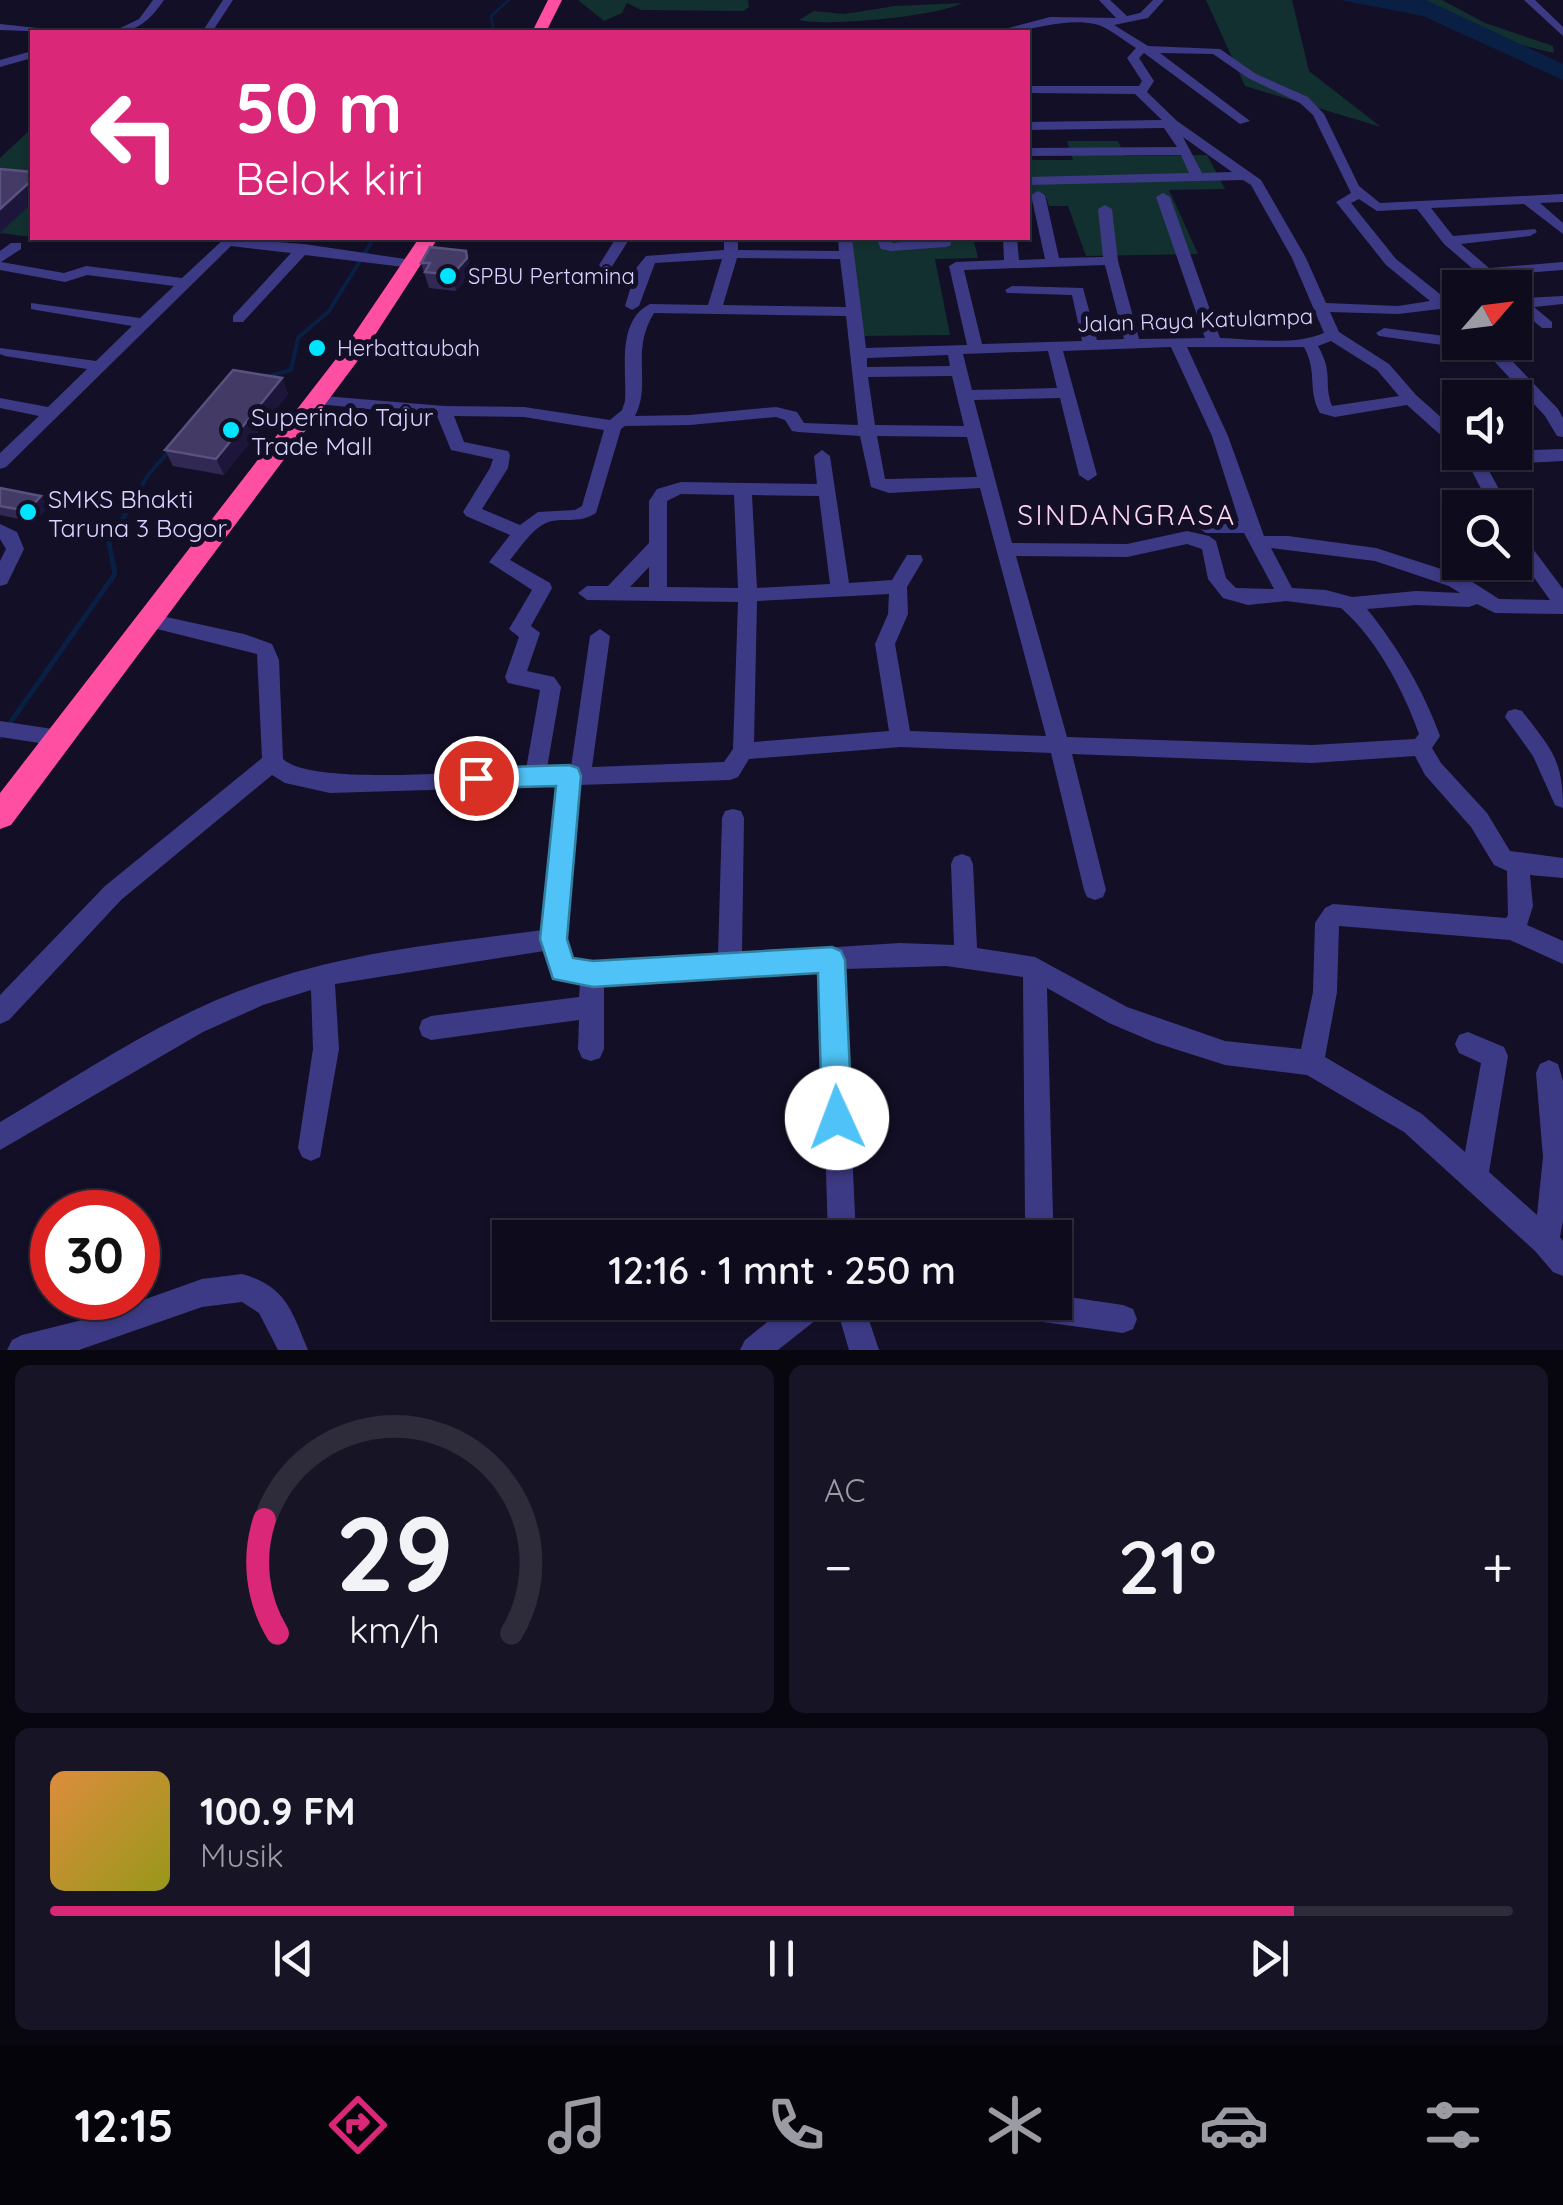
<!DOCTYPE html>
<html lang="id">
<meta charset="utf-8">
<style>
:root{--surface:#0e0b1c;--page:#171425;--text:#f1f3f6;--muted:#9b9ba3;--line:#2e2b3b;--accent:#db2777}
body{margin:0;font-family:Quicksand,sans-serif;background:var(--page);color:var(--text);height:100vh;display:flex;flex-direction:column;font-size:38px;white-space:nowrap}
*{box-sizing:border-box;margin:0}
p{font-size:32px;color:var(--muted)}
.icon{flex:none;width:55px;height:55px;fill:none;stroke:currentColor;stroke-width:2;stroke-linecap:round;stroke-linejoin:round}
.map{position:relative;height:1350px;overflow:hidden}
.drawer{display:flex;flex-direction:column;gap:15px;padding:15px;background:#08060f;flex:1}
.drawer>*{flex:none}
.top-card{position:absolute;left:30px;top:30px;width:1000px;height:210px;border-radius:0px;box-shadow:0 2px 8px #0004,0 0 0 2px var(--line);background:#db2777;color:#fff;overflow:hidden}
.needle{width:65px;rotate:62deg}
.controls{position:absolute;left:1442px;top:270px;display:grid;gap:20px}
.controls a{display:grid;place-items:center;width:90px;height:90px;border-radius:0px;background:var(--surface);box-shadow:0 2px 8px #0004,0 0 0 2px var(--line);font-size:50px}
.speed{position:absolute;left:30px;top:1190px;display:flex;gap:20px;font-size:50px;font-weight:700;text-align:center}
.speed>*{display:grid;place-content:center;width:130px;height:130px;border-radius:50%;background:var(--surface);box-shadow:0 2px 8px #0004,0 0 0 2px var(--line);line-height:1}
.speed .limit{border:15px solid #d22;background:#fff;color:#111}
.pin{position:absolute;display:grid;place-items:center;width:85px;height:85px;color:#fff;margin:-42px;border:5px solid #fff;border-radius:50%;box-shadow:0 2px 10px #0007}
.me{position:absolute;width:110px;margin:-55px;rotate:358deg;stroke-linejoin:round;filter:drop-shadow(0 0 8px #0008)}
.turn{display:flex;align-items:center;gap:35px;height:210px;padding:0 40px;font-size:45px}
.turn .icon{width:130px;height:130px;stroke-width:2.5}
.turn b{display:block;font-size:70px;line-height:85px}
.big{font-size:75px;font-weight:600;line-height:1.1}
.drawer .card{flex:1;display:flex;flex-direction:column;justify-content:center;gap:15px;min-width:0;padding:0 35px;border-radius:15px;background:var(--page)}
.drawer .dial{align-items:center;gap:0}
.dial svg{height:260px;overflow:visible;fill:none;stroke:var(--line);stroke-width:7;stroke-linecap:round;text-anchor:middle}
.dial text{fill:var(--text);stroke:none}
.song{display:flex;align-items:center;gap:30px}
.cover{width:120px;height:120px;border-radius:15px;background:linear-gradient(135deg,hsl(30 70% 55%),hsl(60 70% 35%))}
.played{height:10px;border-radius:5px;background:linear-gradient(90deg,var(--accent) 85%,var(--line) 85%)}
.keys{display:flex;justify-content:space-around;direction:ltr}
.heat{display:flex;justify-content:space-between;align-items:center;font-size:55px;direction:ltr}
.drawer .tiles{flex:1;display:grid;gap:15px;grid-template-columns:1fr 1fr}
.card:last-child{grid-column:span 2}
.trip{position:absolute;left:492px;top:1220px;width:580px;height:100px;border-radius:0px;background:var(--surface);box-shadow:0 2px 8px #0004,0 0 0 2px var(--line);font-weight:600;line-height:100px;text-align:center}
.tabs{display:flex;height:160px;justify-content:space-around;align-items:center;background:#06040b;color:var(--muted)}
.tabs .icon{width:70px;height:70px}
.tabs .current{color:var(--accent)}
.tabs b{font-size:45px;color:var(--text)}
.map>svg:first-child{display:block}
.green{fill:#12302f}
.water{fill:#0a1f44}
.lines{fill:none;stroke-linecap:round;stroke-linejoin:round}
.stream-far2{stroke:#0a1f44;stroke-width:2.5}
.stream-far1{stroke:#0a1f44;stroke-width:4}
.stream{stroke:#0a1f44;stroke-width:5}
.minor{fill:#3d3a85;fill-rule:evenodd}
.highway{fill:#ff4fa3;fill-rule:evenodd}
.wall{fill:#312854}
.shaded-wall{fill:#1d163a}
.building{fill:#433a66;stroke:#5a527e;stroke-width:2.5}
.route{fill:#4fc3f7;stroke:#337fa1;stroke-width:2.5}
.poi-dot{fill:#00e5ff;stroke:#130f26;stroke-width:4}
.labels{text-anchor:middle;dominant-baseline:central;stroke-width:10;stroke-linejoin:round;paint-order:stroke}
.far-poi-label{font-size:22px;fill:#d9d4ff;stroke:#130f26;text-anchor:start}
.far-street-label{font-size:22px;fill:#d9d4ff;stroke:#130f26}
.poi-label{font-size:25px;fill:#d9d4ff;stroke:#130f26;text-anchor:start}
.neighbourhood-label{font-size:28px;letter-spacing:2.5px;fill:#ffd6f0;stroke:#130f26}
</style>
<div class="map">
<svg width="1563" height="1350" viewBox="0 0 1563 1350">
<rect width="100%" height="100%" fill="#130f26"/>
<g class="green">
<path d="M578,0h170l1,7 -5,4 -103,-1 -14,-7 -5,10 -18,8z"/>
<path d="M1206,0h86l17,71 72,56 -136,-41z"/>
<path d="M1422,0h20l43,23 68,23 1,7 -42,-10z"/>
<path d="M962,3c-23,13 -135,24 -163,17l15,-9 30,3 51,-8z"/>
<path d="M32,128v109l-32,-4v-75z"/>
<path d="M1067,141h51l7,15 82,-1 18,34 -56,1 29,64 -112,2 -18,-50h-19l-4,-12h-17v-34h45z"/>
<path d="M851,238h122l5,20 -43,1 15,76 -86,1z"/>
</g>
<path class="water" d="M1340,0h86l137,64v16l-140,-64z"/>
<g class="lines">
<path class="stream-far2" d="M494,32l-3,-16 18,-16"/>
<g class="stream-far1">
<path d="M266,377l25,-7 7,-32 31,-27 45,-73"/>
<path d="M128,510l20,-35 22,-25"/>
</g>
<path class="stream" d="M0,737l115,-163 -6,-31 20,-35"/>
<g class="minor">
<path d="M153,0h11c-14,20 -26,32 -52,32l27,-13z"/>
<path d="M223,0h10l-21,32h-10z"/>
<path d="M1099,0h11l17,16 13,-3 13,-13h11l-16,18 -34,7 34,21 72,3 36,25 52,23 16,17 35,72 21,17 183,-9v8l-23,1 23,20v11l-39,-30 -93,4 22,28 82,-7 2,3 -7,4 -69,8 28,24 74,-6v8l-65,5 13,13h-16l-51,-44 -27,-35 -40,2 -18,-12 -8,4 45,56 64,51v13l-20,-14 -42,5 -68,-2 9,20 50,32 27,31 44,39v14l-6,-1 -47,-42 -72,12 -15,-4c-13,-23 -2,-40 -16,-66h-117l41,89 36,100h24l88,12 87,28 36,23 51,1 -35,-49v-19l6,1 42,56v25l-68,-1 -18,-9 -8,3 -53,-2 -49,4c30,37 57,82 73,127l-8,12 9,15 46,50 23,38 53,7v20l-33,-3 3,31 -6,19 36,16v23l-53,-24 -171,-14 -2,66 -12,65 97,57 43,38 16,-89 -22,-10 -4,-9 4,-9 9,-3 36,15 4,9 -19,116 48,43 6,-58 -7,-84 4,-9 9,-4 9,4 5,17v140l-3,16 3,4v35l-10,-4 -18,-21 -131,-119 -97,-57 -82,-10 -69,-22 -47,-20 -62,-35 6,229 -4,10 -10,4 -10,-4 -4,-10 -2,-240 -77,-11 -102,3 12,269h-28l-8,-268 -216,15v64l-4,9 -9,3 -9,-3 -4,-9 1,-29 -148,20 -9,-4 -3,-8 3,-8 9,-4 148,-19 1,-13 -22,-5 -9,-13 -5,-15 -209,33 4,65 -19,108 -9,4 -9,-4 -4,-9 15,-99 -2,-59 -48,15 -60,27 -203,118v-28c85,-50 169,-109 264,-140 90,-31 186,-40 279,-52l14,-144 -227,7 -45,-10 -13,-8 -151,125 -112,120 -9,4v-29l105,-109 157,-128 -5,-104 -116,-29 -3,-5 3,-5 7,-2 96,21 28,10 7,16 4,99c29,28 197,11 243,10l14,-79 -32,-7 -3,-6 14,-40 -10,-8 23,-39 -43,-28 21,-27 -44,-19 -3,-4 27,-44 3,-9 -42,-9 -14,-34 -119,-12 -6,-1v-8l132,11 80,1 86,13 12,-10 3,-9c2,-31 -9,-80 25,-97l58,1 14,-46 -67,4 -16,43 -7,4 -7,-4 12,-39 9,-11 78,-6v-12h14v12l101,1 -1,-13h14l14,110 101,-3 -18,-79 7,-4 48,-2 -1,-22h14l2,22 26,-1 -14,-64 7,-4 7,4 14,63 44,-1 -5,-48 7,-4 7,4 6,52 21,78 66,-1 -49,-141 7,-4 7,4 50,141c32,1 74,8 104,-5l-32,-75 -41,-73 -8,-5 -215,5v-8l161,-4 -8,-18 -153,1v-8l149,-1 -13,-19 -136,2v-8l134,-2 -27,-26 -107,-1v-7h111l3,-5 -15,-23 9,-10c-12,-7 -28,-21 -41,-24 -35,-7 -68,10 -102,8l57,-15 66,1zM1144,53l96,71 10,-3 -90,-68 53,1 35,24 52,25 13,12 38,78 -15,9 50,63 44,36 -32,5 -72,-3 -20,-45 -45,-78 -84,-59 -30,-29 7,-11 -15,-23zM1183,137l49,35 -30,1zM737,258l103,1 6,48 -123,-2zM1105,265l19,74 -27,1 -14,-52 -71,-2 -7,4 2,3 65,2 10,46 -100,3 -18,-74zM654,313l192,3 12,109 -54,-2 -7,-11 -21,-5 -86,8 -55,1c17,-33 -5,-64 19,-103zM1331,341l46,29 22,26 -67,10c-9,-24 2,-32 -14,-60zM1171,347l41,89 27,85h-33l-9,6 9,6h38l30,56 -38,-1 -10,-10 -10,-37 -7,-5 -22,-5 -60,13 -115,-1 -38,-143 86,-2 19,77 9,6 9,-6 -34,-124zM1048,351l9,37 -85,2 -9,-36zM948,355l2,11 -83,1v-9zM952,376l12,50 -89,-1 -7,-48zM454,416l70,1 80,13 -22,76 -7,4 -37,2 -18,13 -38,-16 26,-41 2,-13 -2,-4 -44,-9zM776,417l9,3 7,11 6,1 62,4 11,51 18,6 91,-5 66,248 -136,-5 -15,-87 13,-30 -1,-27 16,-27 -2,-5h-14l-15,25 -43,3 -19,-127 -8,-6 -8,6 3,28 -136,-2 -24,7 -8,12v42l-41,43h-21l-9,7 9,7 151,2 -5,147 -9,13 -132,5 18,-131 -10,-7 -10,7 -19,131 -24,1 14,-81 -7,-10 -27,-6 13,-38 -9,-7 21,-38 -2,-5 -40,-23c10,-12 21,-30 36,-37 17,-7 31,2 50,-10l25,-84 4,-3 65,-1zM877,436l90,1 10,40 -92,2zM681,494l53,1 4,93 -71,-1v-86zM752,495l67,1 11,88 -73,4zM1187,544l15,5 6,30 15,19 25,7 38,-4 55,7c35,30 63,83 78,126l-4,5 -103,6 -245,-8 -51,-181 111,1zM1271,548l104,13 74,25 11,7 -44,-2 -64,6 -26,-7 -34,-2zM649,567v20h-19zM889,594l-1,20 -13,30 14,87 -135,11 3,-141zM901,747l150,6 33,137 3,7 8,3 8,-3 3,-7 -34,-136 240,9 103,-7 10,19 46,52 23,38 13,6 1,44 -2,3 -173,-14 -8,4 -10,15 -2,69 -12,57 -76,-8 -98,-34 -92,-50 -58,-9 -4,-84 -3,-7 -8,-3 -8,3 -3,7 3,81 -54,-2 -158,10 2,-135 -3,-7 -8,-2 -8,2 -3,7 -4,137 -125,8 -19,-3 -6,-6 -2,-15 13,-154 151,-5 8,-3 11,-18z"/>
<path d="M1524,0h11l28,27v9z"/>
<path d="M0,24l47,5 6,3 -53,-2z"/>
<path d="M32,51v7l-32,9v-7z"/>
<path d="M225,238l79,6 108,16 7,4 -7,4 -107,-13 -62,67h-10v-6l58,-63 -60,-7 -225,221 -6,2v-16l39,-37 -39,-8v-10l48,9 39,-38 -82,-13 -5,-2v-6l96,13 36,-35 -96,-16 -5,-1v-6l109,15 34,-32 -87,-11 -22,7 -65,-12v-19l11,-8h10v6l-20,13 63,11 22,-7 96,12z"/>
<path d="M616,238h14l-19,30h-10l-2,-3z"/>
<path d="M876,238h14l2,5 61,-5 -3,8 -5,1 -54,4 -10,-2z"/>
<path d="M1515,295l9,3 39,-2v8l-29,3 18,15v6h-10l-27,-22z"/>
<path d="M1384,328l76,10v4h34l64,67 5,9v19l-6,-1 -12,-20 -64,-69h-25l-77,-11 -3,-3z"/>
<path d="M1563,449v12l-77,4 23,43h-18l-29,-56z"/>
<path d="M0,524l17,8 7,17 -17,35 -7,2v-25l6,-12 -6,-10z"/>
<path d="M1515,709l7,2c29,38 41,48 41,97l-8,-3 -22,-49 -28,-39 3,-6z"/>
<path d="M0,721l59,9 7,2 3,6 -3,6 -7,2 -59,-9z"/>
<path d="M242,1274c44,12 50,37 66,76h-30l-19,-37 -17,-11 -40,5 -123,43h-72l5,-10 10,-5 76,-19 104,-37z"/>
<path d="M1055,1295l68,10 10,4 4,10 -4,10 -10,4 -124,-17 -10,-4 -4,-10h70z"/>
<path d="M792,1302h38l-4,10 -48,38h-38l5,-10z"/>
<path d="M835,1302h28l16,48h-30z"/>
</g>
<g class="highway">
<path d="M548,0h14l-16,32h-14z"/>
<path d="M419,238h19l-76,117 -351,470 -11,4v-36l346,-447z"/>
</g>
</g>
<g class="wall">
<path d="M466,251l5,22 -15,18 -27,-3 -8,-25z"/>
<path d="M282,378l6,16 -64,81 -51,-9 -8,-16z"/>
<path d="M0,488l41,8 7,11 -14,15 -34,-7z"/>
</g>
<g class="shaded-wall">
<path d="M32,180v23l-32,30v-24z"/>
<path d="M467,258l4,15 -15,18 -4,-16z"/>
<path d="M282,378l6,16 -64,81 -8,-16z"/>
<path d="M41,496l7,11 -14,15 -7,-11z"/>
</g>
<g class="building">
<path d="M0,169l32,3v8l-32,29z"/>
<path d="M430,247l36,4 1,7 -15,17 -27,-3 5,-9h-9z"/>
<path d="M233,370l49,8 -66,81 -51,-9z"/>
<path d="M0,488l41,8 -14,15 -27,-5z"/>
</g>
<path class="route" d="M569,765l9,3 3,8 -14,163 6,19 20,3 239,-14 9,4 4,9 7,158 -4,11 -11,4 -10,-4 -5,-11 -4,-145 -225,14 -40,-8 -13,-40 16,-153 -80,2 -8,-3 -4,-7 4,-7 8,-3z"/>
<g class="poi-dot">
<circle cx="448" cy="276" r="10"/>
<circle cx="317" cy="348" r="10"/>
<circle cx="231" cy="430" r="10"/>
<circle cx="28" cy="512" r="10"/>
</g>
<g class="labels">
<g class="far-poi-label">
<text x="468" y="276">SPBU Pertamina</text>
<text x="337" y="348">Herbattaubah</text>
</g>
<g class="far-street-label">
<text transform="translate(1195 320) rotate(-2)">Jalan Raya Katulampa</text>
</g>
<g class="poi-label">
<text x="251" y="416">Superindo Tajur<tspan x="251" dy="29">Trade Mall</tspan></text>
<text x="48" y="498">SMKS Bhakti<tspan x="48" dy="29">Taruna 3 Bogor</tspan></text>
</g>
<g class="neighbourhood-label">
<text x="1127" y="514">SINDANGRASA</text>
</g>
</g>
</svg>
<div class="controls">
<a><svg class="needle" viewBox="-14 -14 28 28"><path d="M0-13l5 13h-10z" fill="#e53935"/><path d="M0 13l5-13h-10z" fill="#9b9ba3"/></svg></a>
<a><svg class="icon" aria-label="sound" viewBox="0 0 24 24"><path d="M4 9h4l5-4v14l-5-4H4zM17 9q2 3 0 6"/></svg></a>
<a><svg class="icon" aria-label="search" viewBox="0 0 24 24"><circle cx="10" cy="10" r="6"/><path d="M15 15l6 6"/></svg></a>
</div>
<div class="speed"><div class="limit">30</div></div>
<div class="pin" style="left:476px;top:778px;background:#d93025"><svg class="icon" aria-label="arrive" viewBox="0 0 24 24"><path d="M6 21V4h12l-3 4 3 4H6"/></svg></div>
<svg class="me" style="left:837px;top:1118px" viewBox="-20 -20 40 40"><circle r="19" fill="#fff"/><path d="M0-13L10 11 0 6-10 11z" fill="#4fc3f7"/></svg>
<div class="trip">12:16 · 1 mnt · 250 m</div>
<div class="top-card">
<div class="turn"><svg class="icon" aria-label="left" viewBox="0 0 24 24"><path d="M17 20v-9H6M10 6l-5 5 5 5"/></svg><div><b>50 m</b>Belok kiri</div></div>
</div>
</div>
<section class="drawer">
<div class="tiles">
<div class="card dial"><svg viewBox="0 0 100 80">
<path d="M14 69A42 42 0 1 1 86 69"/>
<path d="M14 69A42 42 0 0 1 10 34" stroke="#db2777"/>
<text x="50" y="56" font-size="32" font-weight="700">29</text>
<text x="50" y="72" font-size="11">km/h</text>
</svg></div>
<div class="card"><p>AC</p>
<div class="heat"><a>−</a><b class="big">21°</b><a>+</a></div>
</div>
<div class="card">
<div class="song"><i class="cover"></i><div><b>100.9 FM</b><p>Musik</p></div></div>
<div class="played"></div>
<div class="keys"><svg class="icon" aria-label="previous" viewBox="0 0 24 24"><path d="M18 5L8 12l10 7zM5 5v14"/></svg><svg class="icon" aria-label="pause" viewBox="0 0 24 24"><path d="M8 5v14M16 5v14"/></svg><svg class="icon" aria-label="next" viewBox="0 0 24 24"><path d="M6 5l10 7-10 7zM19 5v14"/></svg></div>
</div>
</div>
</section>
<nav class="tabs">
<b>12:15</b>
<svg class="icon current" aria-label="directions" viewBox="0 0 24 24"><path d="M12 3l9 9-9 9-9-9zM9 14v-3h6M13 9l2 2-2 2"/></svg>
<svg class="icon" aria-label="music" viewBox="0 0 24 24"><path d="M9 18V5l10-2v13"/><circle cx="6" cy="18" r="3"/><circle cx="16" cy="16" r="3"/></svg>
<svg class="icon" aria-label="phone" viewBox="0 0 24 24"><path d="M5 4h4l2 5-3 2q2 4 5 5l2-3 5 2v4C11 20 4 13 5 4z"/></svg>
<svg class="icon" aria-label="climate" viewBox="0 0 24 24"><path d="M12 3v18M4 7l16 10M4 17L20 7"/></svg>
<svg class="icon" aria-label="car" viewBox="0 0 24 24"><path d="M5 17H2v-5l4-1 3-4h7l3 4 3 1v5h-3M9 17h6M6 11h13"/><circle cx="7" cy="17" r="2"/><circle cx="17" cy="17" r="2"/></svg>
<svg class="icon" aria-label="filters" viewBox="0 0 24 24"><path d="M4 7h16M4 17h16"/><circle cx="9" cy="7" r="2"/><circle cx="15" cy="17" r="2"/></svg>
</nav>
